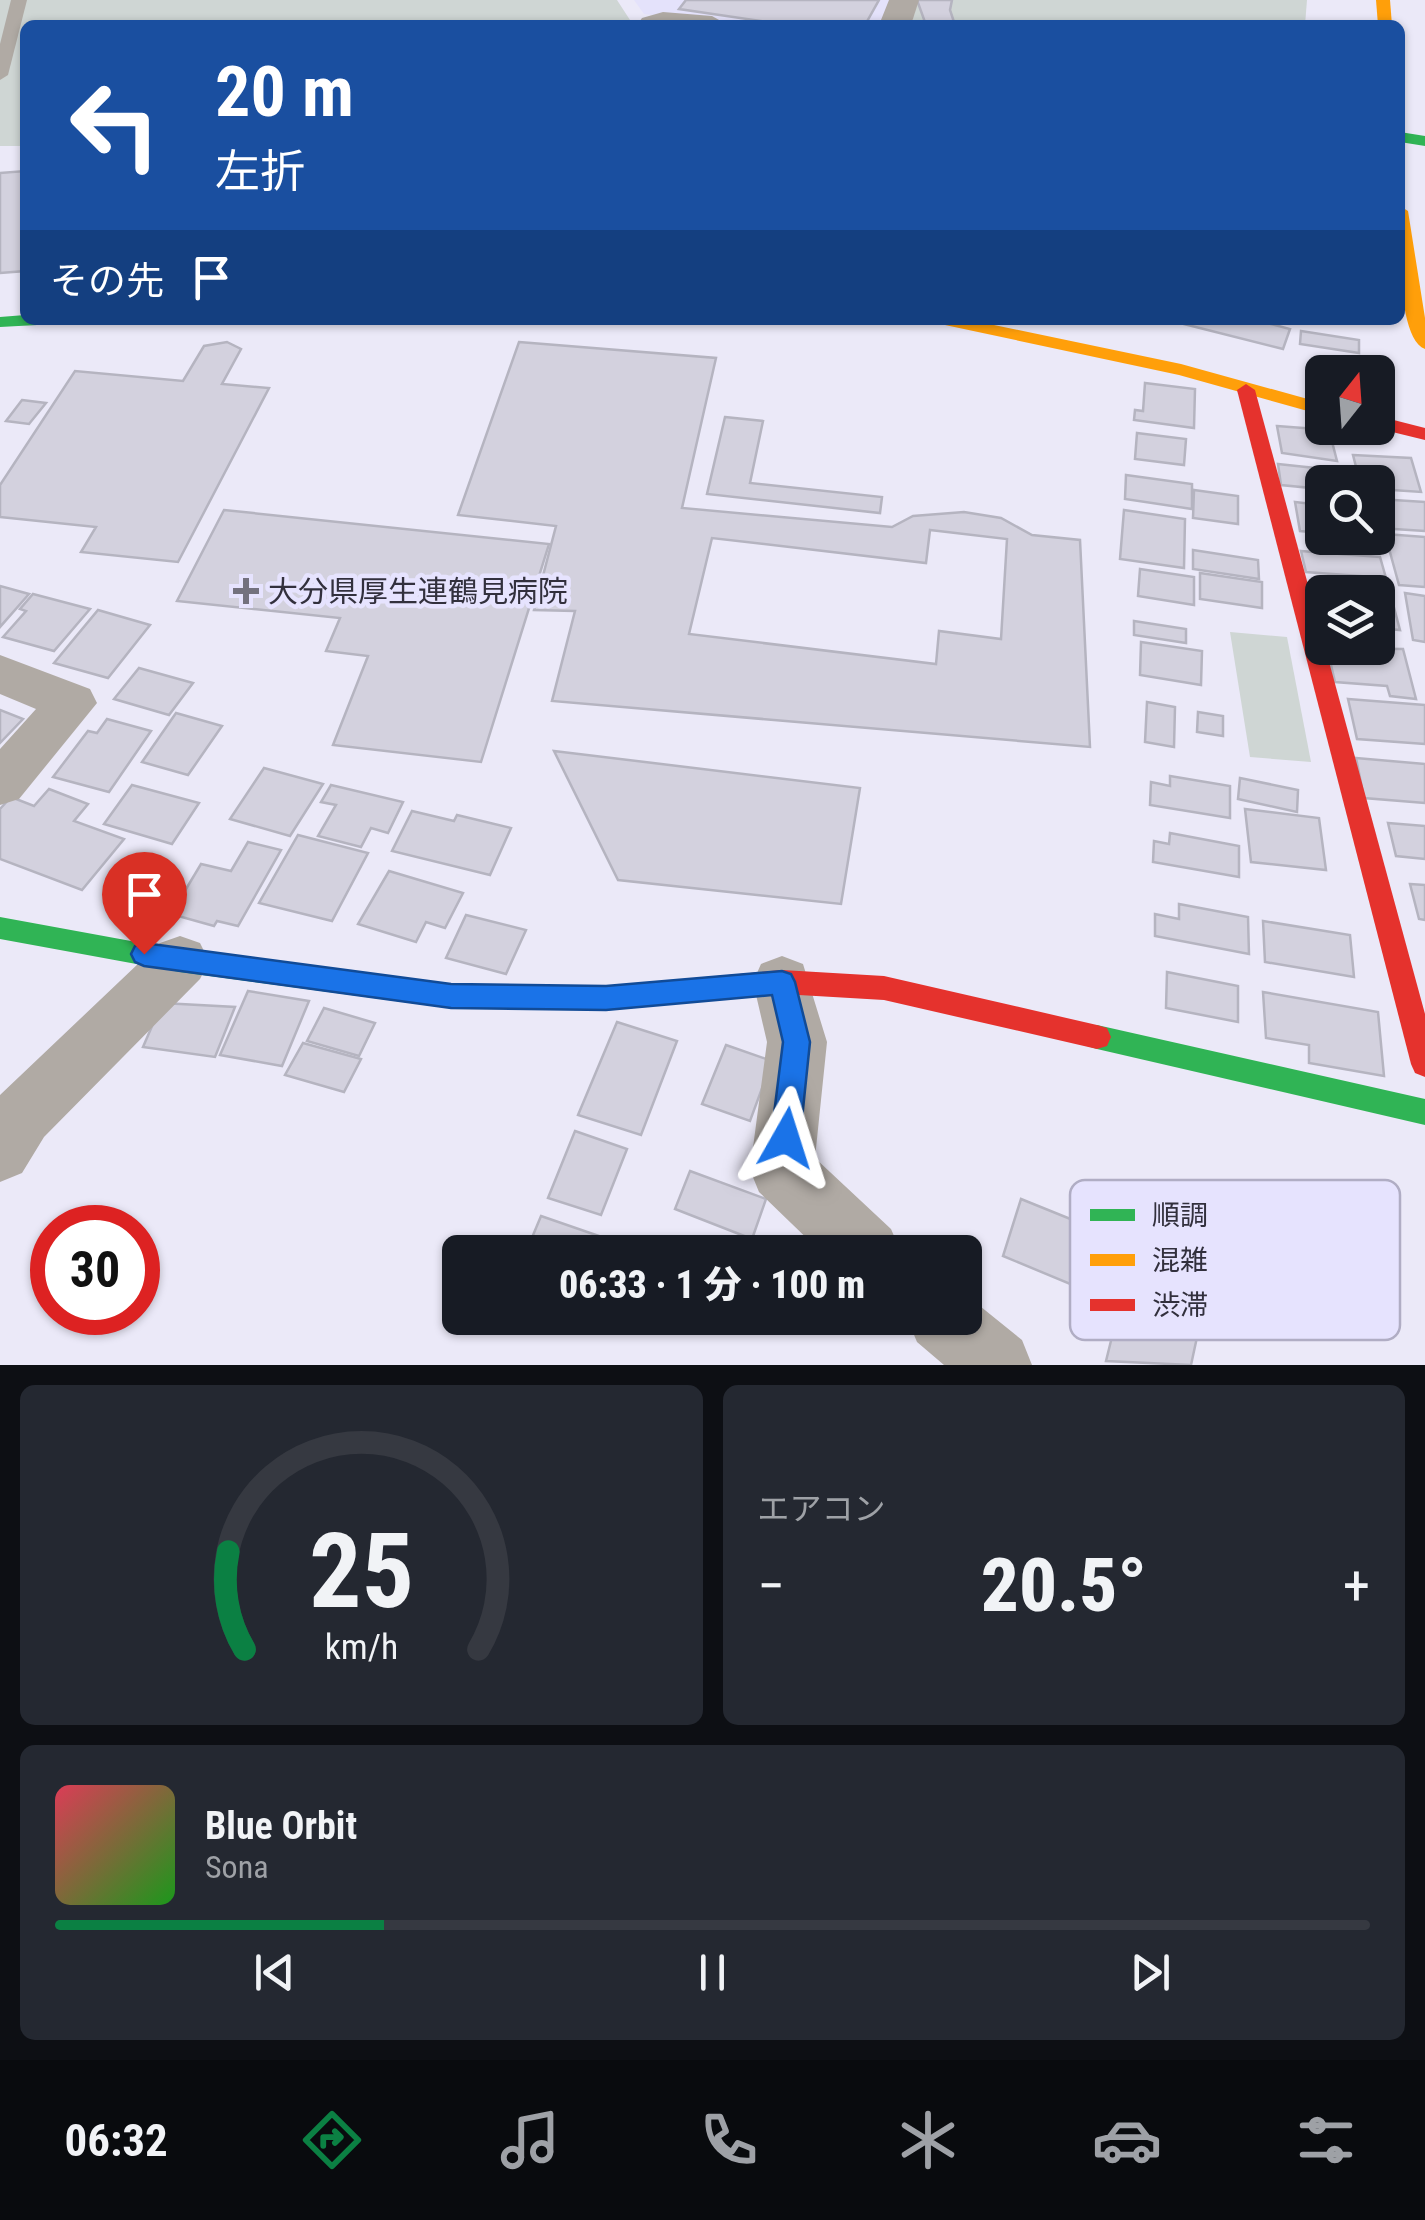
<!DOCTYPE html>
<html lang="ja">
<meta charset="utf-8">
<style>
:root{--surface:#171b24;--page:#242831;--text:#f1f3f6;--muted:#9ea1a6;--line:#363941;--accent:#0b8043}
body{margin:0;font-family:"Roboto Condensed","Noto Sans JP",sans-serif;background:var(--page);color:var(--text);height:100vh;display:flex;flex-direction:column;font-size:38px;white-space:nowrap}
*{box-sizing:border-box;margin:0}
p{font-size:32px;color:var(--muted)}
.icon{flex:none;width:55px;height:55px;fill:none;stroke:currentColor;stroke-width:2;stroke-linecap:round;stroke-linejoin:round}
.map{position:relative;height:1365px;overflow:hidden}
.panel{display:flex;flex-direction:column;gap:20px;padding:20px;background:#0d0f14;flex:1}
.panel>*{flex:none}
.top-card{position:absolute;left:20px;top:20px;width:1385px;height:305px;border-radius:15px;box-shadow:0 2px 8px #0004;background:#1a4fa0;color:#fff;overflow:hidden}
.needle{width:65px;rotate:17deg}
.tools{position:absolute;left:1305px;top:355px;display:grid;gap:20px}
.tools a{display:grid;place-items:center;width:90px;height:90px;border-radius:15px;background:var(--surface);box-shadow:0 2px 8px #0004;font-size:50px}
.speed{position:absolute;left:30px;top:1205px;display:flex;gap:20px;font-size:50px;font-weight:700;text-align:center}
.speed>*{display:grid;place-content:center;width:130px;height:130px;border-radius:50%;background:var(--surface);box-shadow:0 2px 8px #0004;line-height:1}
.speed .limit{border:15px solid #d22;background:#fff;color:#111}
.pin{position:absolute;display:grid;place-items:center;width:85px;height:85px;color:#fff;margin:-102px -42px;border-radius:50% 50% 50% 0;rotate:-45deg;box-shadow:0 0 10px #0007}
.pin .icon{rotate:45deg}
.me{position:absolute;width:110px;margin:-55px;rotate:6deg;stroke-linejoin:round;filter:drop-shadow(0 0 8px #0008)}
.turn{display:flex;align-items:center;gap:35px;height:210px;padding:0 30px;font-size:45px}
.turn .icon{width:130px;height:130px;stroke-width:2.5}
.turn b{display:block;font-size:70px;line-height:85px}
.then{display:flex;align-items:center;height:95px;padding:0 30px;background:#0003;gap:20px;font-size:38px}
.big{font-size:75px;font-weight:800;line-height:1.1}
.panel .widget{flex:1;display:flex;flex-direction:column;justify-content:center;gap:15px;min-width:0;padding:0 35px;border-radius:15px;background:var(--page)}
.panel .dial{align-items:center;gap:0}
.dial svg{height:260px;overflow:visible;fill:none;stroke:var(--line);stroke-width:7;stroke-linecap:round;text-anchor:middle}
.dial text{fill:var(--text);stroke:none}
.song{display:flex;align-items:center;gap:30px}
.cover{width:120px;height:120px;border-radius:15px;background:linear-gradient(135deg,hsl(350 70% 55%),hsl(120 70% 35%))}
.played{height:10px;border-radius:5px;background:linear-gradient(90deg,var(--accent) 25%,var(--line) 25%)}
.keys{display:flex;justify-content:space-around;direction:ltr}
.heat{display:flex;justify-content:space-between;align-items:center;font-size:55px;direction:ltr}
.panel .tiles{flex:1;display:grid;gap:20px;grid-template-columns:1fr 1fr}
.widget:last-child{grid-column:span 2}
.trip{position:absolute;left:442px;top:1235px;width:540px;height:100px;border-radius:15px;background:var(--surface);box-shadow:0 2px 8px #0004;font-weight:800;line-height:100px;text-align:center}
.menu{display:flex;height:160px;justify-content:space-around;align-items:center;background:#090b0e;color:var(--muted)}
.menu .icon{width:70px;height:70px}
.menu .active{color:var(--accent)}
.menu b{font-size:45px;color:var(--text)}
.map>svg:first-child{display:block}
.built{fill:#e4e2fb}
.green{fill:#cfd6d4}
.building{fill:#d3d1de;stroke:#b5b4c0;stroke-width:2.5;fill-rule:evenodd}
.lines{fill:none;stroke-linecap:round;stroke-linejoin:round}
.lane{fill:#b0aaa4;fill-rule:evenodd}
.street{fill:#b0aaa4;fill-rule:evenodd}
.fast{fill:#30b455;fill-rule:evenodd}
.slow{fill:#ff9f0a;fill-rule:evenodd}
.jam{fill:#e5322d;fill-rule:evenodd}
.route{fill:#1a73e8;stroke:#114b97;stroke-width:2.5}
.poi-dot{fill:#73717e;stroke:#e6e3fe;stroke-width:4}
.labels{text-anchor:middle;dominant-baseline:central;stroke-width:9;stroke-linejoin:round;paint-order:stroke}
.poi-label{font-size:30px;fill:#32303d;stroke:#e6e3fe;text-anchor:start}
.key{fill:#e6e3fe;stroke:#b0adc4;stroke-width:2.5}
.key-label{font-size:28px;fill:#32303d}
</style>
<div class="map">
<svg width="1425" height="1365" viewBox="0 0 1425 1365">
<rect width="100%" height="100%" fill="#ebe9f8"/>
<path class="built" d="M634,0h260l-10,25h-144l-96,-11z"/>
<g class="green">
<path d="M0,0h617l13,20 -3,5h-602v121h-25z"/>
<path d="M912,0h395l-2,25h-392z"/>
<path d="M1230,632l57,5 24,125 -61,-5z"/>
</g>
<g class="building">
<path d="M686,0h193l-14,25h-77l-109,-16z"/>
<path d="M917,0h35l-2,10 5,15h-29z"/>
<path d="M25,171v100l-25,2v-100z"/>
<path d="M1168,320h104l-1,4 19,5 -7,20z"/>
<path d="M1301,331l58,9v13l-59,-9z"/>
<path d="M227,342l14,7 -19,35 47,4 -91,174 -97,-10 15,-25 -96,-10v-32l75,-114 108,10 21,-35z"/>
<path d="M519,342l197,16 -34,150 210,19 21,-11 51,-4 37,6 31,17 48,5 10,207 -538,-46 23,-90 -41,-1 22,-84 -98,-11zM930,530l77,9 -6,100 -62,-8 -3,33 -247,-30 23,-96 214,25z"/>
<path d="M1145,383l50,6 -1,39 -60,-8 1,-10 8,1z"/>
<path d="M22,400l24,3 -17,21 -23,-3z"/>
<path d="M725,417l38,4 -13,62 132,14 -2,16 -173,-19z"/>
<path d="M1277,426l52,4 8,31 -55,-8z"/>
<path d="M1137,433l49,6 -2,26 -49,-6z"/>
<path d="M1353,455l58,3 10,34 -43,-3v-7h-18z"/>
<path d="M1278,464l74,8 2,10h-32v7l-41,-4z"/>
<path d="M1126,475l66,9v25l-67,-10z"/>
<path d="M1194,490l44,6v28l-45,-6z"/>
<path d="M1378,499l47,3v29l-46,-3z"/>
<path d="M1295,502l27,3v28l-22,-2z"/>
<path d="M224,510l325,34 -68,218 -148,-17 35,-89 -42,-5 14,-33 -163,-17z"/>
<path d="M1124,510l61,9 -1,49 -64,-9z"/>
<path d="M1385,534l40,3v50l-26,-2z"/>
<path d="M1193,550l65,10 1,19 -66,-10z"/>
<path d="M1301,551l79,6 6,21 -80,-6z"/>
<path d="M1140,569l54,8v28l-56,-9z"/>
<path d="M1200,573l62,9v26l-62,-9z"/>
<path d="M0,586l29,8 -29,33z"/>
<path d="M1405,593l20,3v46l-12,-2z"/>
<path d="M33,594l57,15 -36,42 -51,-14 23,-26 -6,-2z"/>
<path d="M1378,603l15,1 7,26 -22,-2z"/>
<path d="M98,610l52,15 -42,53 -54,-15z"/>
<path d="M1134,621l52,8v14l-52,-8z"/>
<path d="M1141,642l61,9 -1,34 -61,-10z"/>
<path d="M1327,648l76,1 13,50 -26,-3 -3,-10 -52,-4z"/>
<path d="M139,668l54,15 -24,32 -55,-16z"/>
<path d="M1348,699l77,6v39l-68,-5z"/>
<path d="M1147,702l28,5 -1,40 -29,-5z"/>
<path d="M0,710l23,9 -23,24z"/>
<path d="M1198,712l25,4v20l-26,-4z"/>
<path d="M176,713l46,13 -34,49 -46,-13z"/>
<path d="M107,719l44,12 -42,61 -56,-15 35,-46 9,2z"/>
<path d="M554,751l306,37 -19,116 -223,-24z"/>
<path d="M1356,758l69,6v39l-61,-5z"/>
<path d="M264,768l59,16 -33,52 -60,-17z"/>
<path d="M1170,776l60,10v32l-80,-13 1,-23 19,4z"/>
<path d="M1240,778l58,12 -1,22 -59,-13z"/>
<path d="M132,785l67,18 -27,41 -68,-20z"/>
<path d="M331,785l72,17 -15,31 -17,-5 -10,19 -43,-11 18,-31 -15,-3z"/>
<path d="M49,789l39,15 -14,17 50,18 -42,51 -82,-31v-50l11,-12 23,9z"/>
<path d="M1245,809l74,9 7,52 -75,-8z"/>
<path d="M412,811l42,10 3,-6 54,13 -21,47 -98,-24z"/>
<path d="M1388,823l37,3v33l-29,-3z"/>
<path d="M1170,833l69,13v31l-86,-15 1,-21 15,3z"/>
<path d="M298,835l70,18 -36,68 -73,-18z"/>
<path d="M248,842l33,8 -43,76 -21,-5 -3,5 -43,-12 30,-50 30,7z"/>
<path d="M389,871l74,22 -18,35 -19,-6 -10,20 -58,-18z"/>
<path d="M1410,884l15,1v35l-6,-1z"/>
<path d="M1179,904l69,13 1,37 -94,-18v-22l24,5z"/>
<path d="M466,915l60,15 -20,44 -60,-16z"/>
<path d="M1263,921l87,14 4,42 -89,-15z"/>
<path d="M1167,972l71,14v36l-72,-14z"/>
<path d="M248,991l61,10 -27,65 -62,-11z"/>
<path d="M1263,992l115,20 6,64 -75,-13v-18l-43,-7z"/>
<path d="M162,1003l73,4 -20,50 -72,-10z"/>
<path d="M324,1008l51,15 -16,33 -52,-15z"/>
<path d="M617,1022l60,19 -36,94 -63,-20z"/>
<path d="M303,1043l58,16 -17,33 -59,-17z"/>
<path d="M726,1045l46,16 -22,60 -48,-17z"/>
<path d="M575,1131l52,18 -26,66 -53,-17z"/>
<path d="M690,1171l76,28 -14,40 -77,-30z"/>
<path d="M1021,1199l99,40 -16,59 -101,-42z"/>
<path d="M541,1216l58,20 -7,16h-66z"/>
<path d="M1132,1256l76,30 -17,79 -85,-4z"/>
</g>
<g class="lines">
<path class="lane" d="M11,0h16l-19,75 -8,5v-36z"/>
<g class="street">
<path d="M889,0h30l-8,25h-32z"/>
<path d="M663,12l49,4 16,9h-91l5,-7z"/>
<path d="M0,655l90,34 7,14 -78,96 -19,6v-56l36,-40 -36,-15z"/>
<path d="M180,936l20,7 9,18 -9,18 -156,158 -22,36 -22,9v-87l160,-152z"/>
<path d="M782,956l21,8 24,78 -12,116 76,71 10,23h-80l-62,-60 -9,-22 17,-128 -14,-60 8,-18z"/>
<path d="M965,1294l57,46 10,25h-88l-27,-23 -10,-24h58z"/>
</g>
<g class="fast">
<path d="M1400,132l25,4v10l-25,-4z"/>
<path d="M25,315v5h21l-9,5 -37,2v-10z"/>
<path d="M0,917l180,33 268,34 9,4 4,8 -4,8 -9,4 -268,-36 -180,-33z"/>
<path d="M1097,1025l328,74v26l-328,-76 -10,-3 -4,-9 4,-9z"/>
</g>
<g class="slow">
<path d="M1376,0h14l2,25h-14z"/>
<path d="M1400,206l8,5 17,107v31c-29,-11 -25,-115 -25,-143z"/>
<path d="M936,320h34l211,44 141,39v12l-143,-40 -234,-50z"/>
</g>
<g class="jam">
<path d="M1246,384l9,6 170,624v63l-10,-4 -4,-9 -174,-674z"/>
<path d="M1378,416l47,12v12l-49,-12z"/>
<path d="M782,970l102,6 213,49 10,3 4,9 -4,9 -10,3 -213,-49 -102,-6 -176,16 -158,-2 -9,-4 -4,-8 4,-8 9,-4 158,2z"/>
</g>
</g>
<path class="route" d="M144,943l307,41 155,2 176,-15 9,3 4,8 15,60 -10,96 -4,9 -10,4 -10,-4 -5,-9 12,-96 -11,-47 -166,15 -155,-2 -307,-42 -9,-4 -4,-8 4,-8z"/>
<path class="poi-dot" d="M241 576h10v10h10v10h-10v10h-10v-10h-10v-10h10z"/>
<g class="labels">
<g class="poi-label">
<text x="268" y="591">大分県厚生連鶴見病院</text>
</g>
</g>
<rect x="1070" y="1180" width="330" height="160" rx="15" class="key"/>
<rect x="1090" y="1209" width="45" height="12" fill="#30b455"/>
<rect x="1090" y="1254" width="45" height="12" fill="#ff9f0a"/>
<rect x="1090" y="1299" width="45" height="12" fill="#e5322d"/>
<g class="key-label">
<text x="1152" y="1225">順調</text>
<text x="1152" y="1270">混雑</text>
<text x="1152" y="1315">渋滞</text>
</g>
</svg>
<div class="tools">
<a><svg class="needle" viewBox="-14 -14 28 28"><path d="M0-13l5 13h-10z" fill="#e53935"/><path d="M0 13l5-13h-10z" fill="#9ea1a6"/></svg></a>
<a><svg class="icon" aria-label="search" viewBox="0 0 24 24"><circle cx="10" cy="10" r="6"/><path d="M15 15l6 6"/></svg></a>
<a><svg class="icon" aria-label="layers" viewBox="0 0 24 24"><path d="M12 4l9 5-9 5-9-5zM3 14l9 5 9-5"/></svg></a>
</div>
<div class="speed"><div class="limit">30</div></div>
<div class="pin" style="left:144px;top:954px;background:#d93025"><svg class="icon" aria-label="arrive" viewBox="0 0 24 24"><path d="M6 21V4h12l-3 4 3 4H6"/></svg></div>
<svg class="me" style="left:786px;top:1138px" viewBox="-20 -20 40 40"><path d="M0-17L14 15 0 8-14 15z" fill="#1a73e8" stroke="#fff" stroke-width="4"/></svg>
<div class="trip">06:33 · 1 分 · 100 m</div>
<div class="top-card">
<div class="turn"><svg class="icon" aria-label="left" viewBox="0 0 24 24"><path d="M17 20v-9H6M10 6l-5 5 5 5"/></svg><div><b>20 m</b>左折</div></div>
<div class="then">その先<svg class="icon" aria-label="arrive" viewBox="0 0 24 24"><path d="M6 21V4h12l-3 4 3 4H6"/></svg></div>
</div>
</div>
<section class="panel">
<div class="tiles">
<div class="widget dial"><svg viewBox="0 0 100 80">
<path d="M14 69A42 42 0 1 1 86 69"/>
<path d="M14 69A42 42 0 0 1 9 39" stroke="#0b8043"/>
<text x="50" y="56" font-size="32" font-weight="700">25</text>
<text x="50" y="72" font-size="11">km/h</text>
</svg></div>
<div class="widget"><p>エアコン</p>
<div class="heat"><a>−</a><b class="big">20.5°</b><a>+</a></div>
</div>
<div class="widget">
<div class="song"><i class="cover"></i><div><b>Blue Orbit</b><p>Sona</p></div></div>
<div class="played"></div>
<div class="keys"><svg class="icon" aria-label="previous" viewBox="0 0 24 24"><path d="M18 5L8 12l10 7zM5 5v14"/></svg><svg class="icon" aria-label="pause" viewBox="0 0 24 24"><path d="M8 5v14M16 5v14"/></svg><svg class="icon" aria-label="next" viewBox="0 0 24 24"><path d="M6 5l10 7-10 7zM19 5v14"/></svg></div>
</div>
</div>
</section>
<nav class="menu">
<b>06:32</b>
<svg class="icon active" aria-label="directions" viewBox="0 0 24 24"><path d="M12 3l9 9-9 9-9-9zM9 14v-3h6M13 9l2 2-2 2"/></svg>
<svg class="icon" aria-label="music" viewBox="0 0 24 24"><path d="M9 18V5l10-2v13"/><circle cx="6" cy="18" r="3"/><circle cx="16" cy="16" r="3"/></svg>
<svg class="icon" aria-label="phone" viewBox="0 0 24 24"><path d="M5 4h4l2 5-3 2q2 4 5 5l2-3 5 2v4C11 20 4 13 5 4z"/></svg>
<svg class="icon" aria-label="climate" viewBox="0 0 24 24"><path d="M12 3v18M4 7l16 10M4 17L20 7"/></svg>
<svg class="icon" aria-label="car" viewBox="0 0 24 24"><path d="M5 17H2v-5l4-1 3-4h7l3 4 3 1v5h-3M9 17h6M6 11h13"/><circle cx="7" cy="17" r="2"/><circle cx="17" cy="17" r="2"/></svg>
<svg class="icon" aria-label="filters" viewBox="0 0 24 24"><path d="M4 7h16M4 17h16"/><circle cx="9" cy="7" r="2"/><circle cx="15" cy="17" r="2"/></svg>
</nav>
